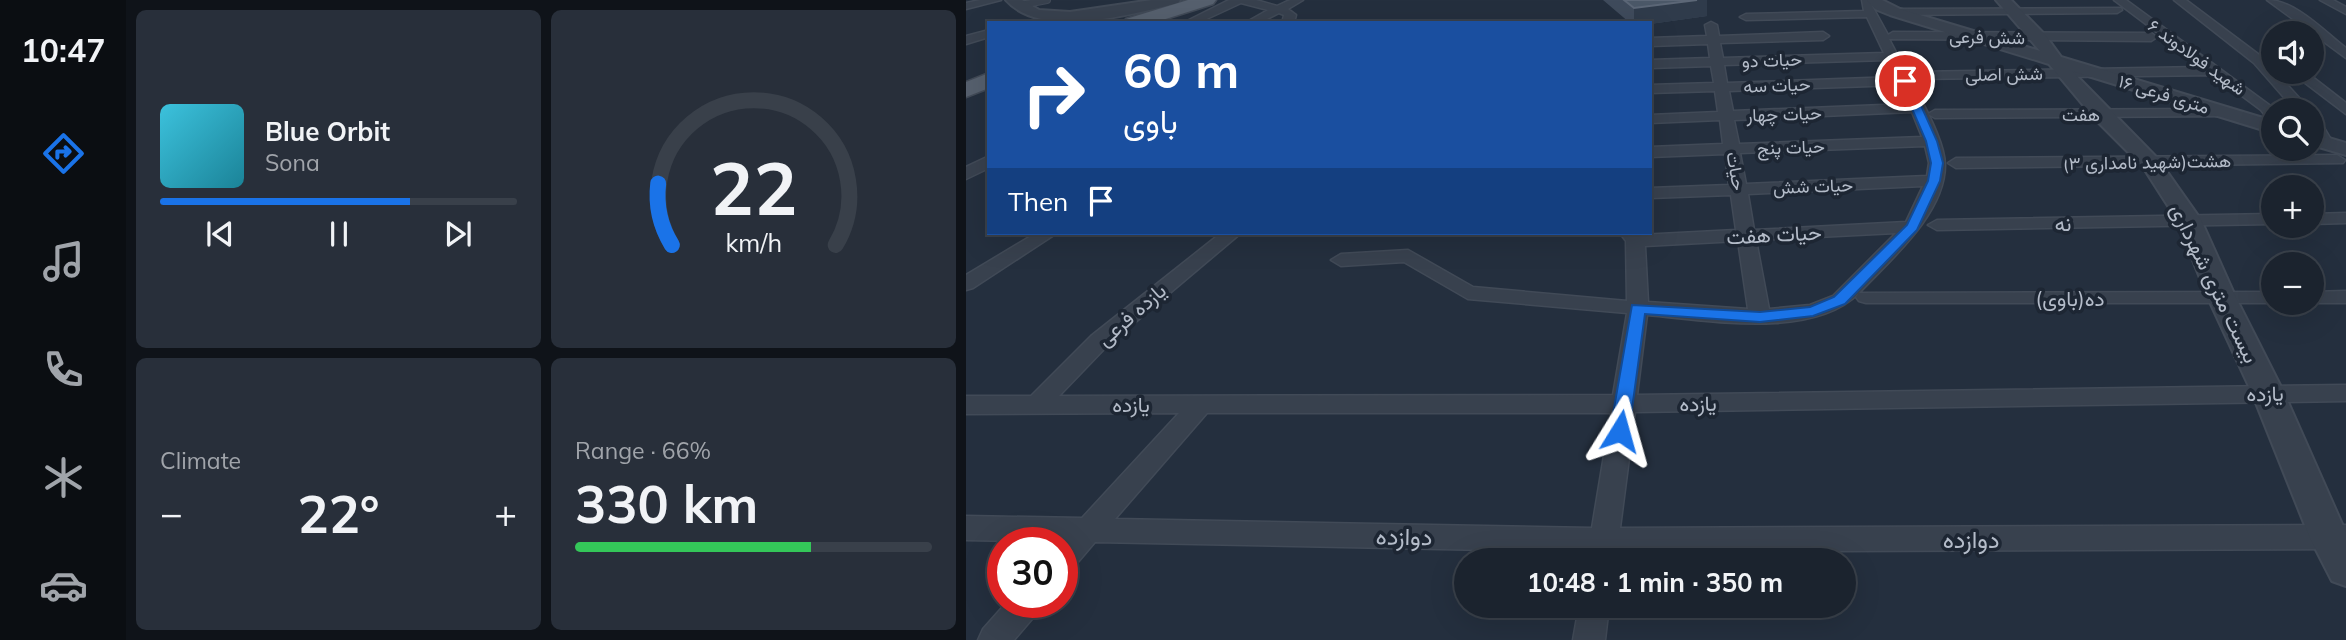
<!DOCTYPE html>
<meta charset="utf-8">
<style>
:root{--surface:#1b232e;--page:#282f3a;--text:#f1f3f6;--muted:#a0a4aa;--line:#39404a;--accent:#1a73e8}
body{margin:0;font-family:Mulish,Vazirmatn,sans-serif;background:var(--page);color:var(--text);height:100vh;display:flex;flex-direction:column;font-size:26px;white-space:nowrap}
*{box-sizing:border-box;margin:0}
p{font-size:23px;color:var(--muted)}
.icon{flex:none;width:38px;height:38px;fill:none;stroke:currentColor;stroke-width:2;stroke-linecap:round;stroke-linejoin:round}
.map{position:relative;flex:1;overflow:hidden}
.details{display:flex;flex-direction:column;gap:10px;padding:10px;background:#0f1319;width:840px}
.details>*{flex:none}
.banner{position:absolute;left:21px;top:21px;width:665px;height:214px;border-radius:0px;box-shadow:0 7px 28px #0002,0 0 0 2px var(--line);background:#1a4fa0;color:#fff;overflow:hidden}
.buttons{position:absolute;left:1295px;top:21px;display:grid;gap:14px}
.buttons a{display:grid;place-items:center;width:63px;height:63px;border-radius:50%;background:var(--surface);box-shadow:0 7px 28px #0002,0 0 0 2px var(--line);font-size:35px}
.speed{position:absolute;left:21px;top:527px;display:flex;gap:14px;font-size:35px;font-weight:700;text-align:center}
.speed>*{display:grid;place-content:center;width:91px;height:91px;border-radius:50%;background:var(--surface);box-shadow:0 7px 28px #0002,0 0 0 2px var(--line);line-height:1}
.speed .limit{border:10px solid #d22;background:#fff;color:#111}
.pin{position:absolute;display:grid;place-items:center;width:60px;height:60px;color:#fff;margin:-30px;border:4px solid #fff;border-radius:50%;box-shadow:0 2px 7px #0007}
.me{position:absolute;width:77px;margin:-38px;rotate:8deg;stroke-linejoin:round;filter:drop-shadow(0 0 5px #0008)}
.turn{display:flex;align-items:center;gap:24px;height:147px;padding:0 21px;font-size:32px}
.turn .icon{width:91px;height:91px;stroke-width:2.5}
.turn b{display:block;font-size:49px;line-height:60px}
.then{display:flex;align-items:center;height:66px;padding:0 21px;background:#0003;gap:14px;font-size:26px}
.big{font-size:52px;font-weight:700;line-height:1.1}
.details .card{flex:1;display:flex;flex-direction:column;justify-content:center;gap:10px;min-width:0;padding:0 24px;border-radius:10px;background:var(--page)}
.details .dial{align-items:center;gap:0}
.dial svg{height:182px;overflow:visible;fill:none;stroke:var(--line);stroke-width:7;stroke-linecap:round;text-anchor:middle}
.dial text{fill:var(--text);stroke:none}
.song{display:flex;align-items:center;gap:21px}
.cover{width:84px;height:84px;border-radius:10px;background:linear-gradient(135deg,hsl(190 70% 55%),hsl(190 70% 35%))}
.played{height:7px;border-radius:4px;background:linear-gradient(90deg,var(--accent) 70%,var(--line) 70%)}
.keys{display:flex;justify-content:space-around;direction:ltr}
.heat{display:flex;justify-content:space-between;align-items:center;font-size:38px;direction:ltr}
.charge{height:10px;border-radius:5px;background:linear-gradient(90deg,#34c759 66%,var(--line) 0)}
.details .tiles{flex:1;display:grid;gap:10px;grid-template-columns:repeat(2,1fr)}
.trip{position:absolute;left:488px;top:548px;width:402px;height:70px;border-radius:35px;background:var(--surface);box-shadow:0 7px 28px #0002,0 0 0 2px var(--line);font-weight:700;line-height:70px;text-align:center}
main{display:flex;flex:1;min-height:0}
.tab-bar{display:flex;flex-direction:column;width:126px;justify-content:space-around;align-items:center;background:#0b0e12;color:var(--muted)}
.tab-bar .icon{width:49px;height:49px}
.tab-bar .current{color:var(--accent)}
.tab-bar b{font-size:32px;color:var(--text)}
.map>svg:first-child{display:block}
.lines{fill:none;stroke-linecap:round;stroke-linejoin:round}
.service-casing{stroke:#414a57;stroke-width:8}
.minor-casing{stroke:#414a57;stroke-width:3}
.tertiary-casing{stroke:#414a57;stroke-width:4}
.primary-casing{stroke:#414a57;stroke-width:3}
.service{stroke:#38414e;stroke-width:6}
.minor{fill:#38414e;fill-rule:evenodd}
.tertiary{fill:#38414e;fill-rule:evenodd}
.primary{fill:#56606e;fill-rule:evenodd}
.wall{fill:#3f4b5c}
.shaded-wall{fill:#2f3b4b}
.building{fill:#4b5868;stroke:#5c6777;stroke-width:2}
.route{fill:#1a73e8;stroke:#114b97;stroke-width:2}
.labels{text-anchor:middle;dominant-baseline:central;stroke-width:7;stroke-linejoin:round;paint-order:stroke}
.far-street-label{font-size:18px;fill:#b4bcc9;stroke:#1d2633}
.street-label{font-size:21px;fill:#b4bcc9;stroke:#1d2633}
.near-street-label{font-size:24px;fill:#b4bcc9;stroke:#1d2633}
</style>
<main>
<nav class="tab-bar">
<b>10:47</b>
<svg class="icon current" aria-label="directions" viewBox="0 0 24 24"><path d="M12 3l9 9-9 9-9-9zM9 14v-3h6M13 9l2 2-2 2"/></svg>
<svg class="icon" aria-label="music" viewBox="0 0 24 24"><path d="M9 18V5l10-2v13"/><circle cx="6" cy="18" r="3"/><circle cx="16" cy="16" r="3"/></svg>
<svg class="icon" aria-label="phone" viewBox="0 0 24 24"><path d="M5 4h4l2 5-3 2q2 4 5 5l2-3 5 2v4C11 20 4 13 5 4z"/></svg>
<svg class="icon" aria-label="climate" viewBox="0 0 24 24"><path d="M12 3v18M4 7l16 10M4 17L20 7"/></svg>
<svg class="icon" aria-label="car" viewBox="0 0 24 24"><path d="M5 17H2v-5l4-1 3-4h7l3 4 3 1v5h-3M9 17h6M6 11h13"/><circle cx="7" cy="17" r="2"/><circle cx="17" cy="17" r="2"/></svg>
</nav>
<section class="details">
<div class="tiles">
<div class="card">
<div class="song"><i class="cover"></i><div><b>Blue Orbit</b><p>Sona</p></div></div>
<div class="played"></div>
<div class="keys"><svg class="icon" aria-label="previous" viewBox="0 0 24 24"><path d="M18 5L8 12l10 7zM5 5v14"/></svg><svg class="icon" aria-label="pause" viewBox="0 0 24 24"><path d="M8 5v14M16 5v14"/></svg><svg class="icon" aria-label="next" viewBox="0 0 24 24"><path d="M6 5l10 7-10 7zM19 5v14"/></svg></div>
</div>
<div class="card dial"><svg viewBox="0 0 100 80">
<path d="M14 69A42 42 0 1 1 86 69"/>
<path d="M14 69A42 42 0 0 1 8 42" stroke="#1a73e8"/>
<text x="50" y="56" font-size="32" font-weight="700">22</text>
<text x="50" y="72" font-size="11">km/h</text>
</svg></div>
<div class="card"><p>Climate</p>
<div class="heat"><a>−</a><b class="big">22°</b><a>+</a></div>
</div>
<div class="card"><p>Range · 66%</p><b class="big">330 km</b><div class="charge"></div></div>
</div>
</section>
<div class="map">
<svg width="1380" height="640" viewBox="0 0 1380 640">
<rect width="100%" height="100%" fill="#242f3e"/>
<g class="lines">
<g class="service-casing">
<path id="service" d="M55,5l26,-5"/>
</g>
<g class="minor-casing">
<g id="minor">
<path d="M14,0h21l-35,9v-6z"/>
<path d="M263,0h27l21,6 13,-6h13l-15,9 8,6 -2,8h-12l2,-8 -5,-2 -20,10h-14l23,-13 -27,-7 -43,20h-15z"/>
<path d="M896,0h10l-1,4 17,31 5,-3 258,1 6,4 -6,4 -262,-2 19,36 6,-3 289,-5 -89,-67h12l150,110h-3v10l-5,-1 -7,-9 -47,-35 -303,4c10,22 34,62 34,86 0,49 -55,95 -86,128l414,-1v11h6h-413l-7,-2 -3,-4 3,-4c-47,47 -151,27 -212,22l-10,80 709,-10v16l-711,11 -15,116 726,-3v24l-730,3 -1,8h-28l1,-8 -493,-10 -23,27 -10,4 -2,-31 -94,-2v-24l116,2 97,-105 -213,1v-18h65l60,-60 130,-103h20l-134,113 -48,50 554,-1 14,-82 -159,-14 -64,-37 -63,4 -10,-6 10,-6 67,-4 65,37 154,14 -1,-60 -6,-8h18l2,2 96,-5 -5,-35 -81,3v-10l79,-3 -4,-31 -75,3v-10l73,-3 -3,-24 -70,3v-8l68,-3 -3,-21 -65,2v-8l64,-2 -3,-17 -61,2v-8l60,-2 -2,-14 -58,2v-8l57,-2 -2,-11 6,-3 6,3 2,11 104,-4 6,4 -6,4 -103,3 3,15 161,-5 -17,-36 -121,3 -6,-3 6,-3 118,-3zM922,60l9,17 -170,6 -3,-18zM934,85l8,19 -175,7 -4,-20zM946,112l10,25 -183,7 -5,-24zM959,146l4,17 -2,13 -181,8 -6,-31zM957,186l-17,36 -152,8 -6,-36zM930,233l-63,63 -23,9 -41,4 -13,-69zM772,241l10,68 -100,-7 -3,-56zM241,413h404l-19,115 -477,-9z"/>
<path d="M1208,0h12l76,57 48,53h-15l-41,-47z"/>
<path d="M1301,0c28,0 57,31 79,48v10z"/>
<path d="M1354,0h13l13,7v7z"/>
<path d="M1155,8l1,2 -5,3 -222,2 -5,-3 5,-3z"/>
<path d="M23,30v7l-23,7v-8z"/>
<path d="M1319,72h21l40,31v11l-50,-38 -10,-1z"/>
<path d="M1261,109l5,1v6l-297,2 -7,-4 7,-4z"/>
<path d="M1346,115l5,1 16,27 -3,3 -5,2c-14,-4 -14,-22 -13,-33z"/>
<path d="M1371,155l8,5 -2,3 -387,5 -8,-5 8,-5z"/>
<path d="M23,156v12l-23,11v-12z"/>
<path d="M1380,213v10l-34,1v-10z"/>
<path d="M1307,214v10l-336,6 -9,-5 9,-5z"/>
<path d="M70,233h21l-84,55 -7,2v-15z"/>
<path d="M1380,291v12h-40h6v-11z"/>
<path d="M41,602h35l-4,10 -24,28h-36l5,-11z"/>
<path d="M613,606h30l-4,34h-32z"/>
</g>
</g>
<g class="tertiary-casing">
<g id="tertiary">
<path d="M40,0h16l17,10 31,2 82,-12h28l-2,3c-45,11 -137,37 -172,-3z"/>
<path d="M901,0h15l18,9 140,42 -44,-51h15l34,35 16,22 212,64v12l-201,-62 86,88 43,61 35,78 48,95 62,140v53l-14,-5 -22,-43 -58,-145 -44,-95 -31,-78 -34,-53 -49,-49 -45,-54 -159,-49 -15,-6z"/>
<path d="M1346,133l34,10v12l-34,-10z"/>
</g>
</g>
<g class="primary-casing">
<g id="primary">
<path d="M222,0h28l-3,4 -60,19h-29l2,-4z"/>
<path d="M23,73v15l-23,9v-15z"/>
</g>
</g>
<use href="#service" class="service"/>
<use href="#minor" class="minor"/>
<use href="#tertiary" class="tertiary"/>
<use href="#primary" class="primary"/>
</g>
<path class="wall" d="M637,0h104v16l-57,8v-1h-20z"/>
<path class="shaded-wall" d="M731,0h10v16l-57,8v-1h-16v-15z"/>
<path class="building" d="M658,0h73l-63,8z"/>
<path class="route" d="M939,78l5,3 27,60 6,22 -3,18 -23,49 -72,74 -32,12 -53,6 -115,-8 -16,117 -3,5h-13l-3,-5 22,-126 128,7 50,-5 24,-10 73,-72 21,-44 3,-18 -5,-22 -26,-60z"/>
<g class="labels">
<g class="far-street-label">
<text transform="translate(1021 37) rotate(1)">شش فرعی</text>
<text transform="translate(1231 57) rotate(36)">شهید فولادوند ۶</text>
<text transform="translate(806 60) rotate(-2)">حیات دو</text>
<text transform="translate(1038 74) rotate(-1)">شش اصلی</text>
<text transform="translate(811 85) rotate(-2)">حیات سه</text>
<text transform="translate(1198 94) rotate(17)">۱۶ متری فرعی</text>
<text transform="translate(818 114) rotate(-2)">حیات چهار</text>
<text x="1115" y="114">هفت</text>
<text transform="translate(825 147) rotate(-2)">حیات پنج</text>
<text transform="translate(1181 162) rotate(-1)">هشت(شهید نامداری ۳)</text>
<text transform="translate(770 171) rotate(80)">حیات</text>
<text transform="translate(847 186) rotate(-2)">حیات شش</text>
</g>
<g class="street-label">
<text transform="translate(1097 223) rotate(-1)">نه</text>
<text transform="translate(808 234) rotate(-3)">حیات هفت</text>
<text transform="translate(1249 283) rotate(64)">بیست متری شهرداری</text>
<text x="1104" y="298">ده(باوی)</text>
<text transform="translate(165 314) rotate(-41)">یازده فرعی</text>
<text transform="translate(1299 393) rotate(-1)">یازده</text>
<text transform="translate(732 403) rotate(-1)">یازده</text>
<text x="165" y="404">یازده</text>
</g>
<g class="near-street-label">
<text transform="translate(438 536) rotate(1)">دوازده</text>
<text x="1005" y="539">دوازده</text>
</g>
</g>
</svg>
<div class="buttons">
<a><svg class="icon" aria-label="sound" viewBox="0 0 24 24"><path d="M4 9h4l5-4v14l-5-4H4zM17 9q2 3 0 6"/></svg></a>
<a><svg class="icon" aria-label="search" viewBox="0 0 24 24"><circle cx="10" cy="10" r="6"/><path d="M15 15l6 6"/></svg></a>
<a>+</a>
<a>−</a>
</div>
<div class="speed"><div class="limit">30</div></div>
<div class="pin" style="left:939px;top:81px;background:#d93025"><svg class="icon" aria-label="arrive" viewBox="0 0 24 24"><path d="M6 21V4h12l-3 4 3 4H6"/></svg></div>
<svg class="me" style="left:654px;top:431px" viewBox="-20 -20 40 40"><path d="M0-17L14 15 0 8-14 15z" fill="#1a73e8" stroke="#fff" stroke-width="4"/></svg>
<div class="trip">10:48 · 1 min · 350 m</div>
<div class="banner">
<div class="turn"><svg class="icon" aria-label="right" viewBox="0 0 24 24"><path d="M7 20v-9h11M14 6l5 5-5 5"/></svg><div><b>60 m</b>باوی</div></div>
<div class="then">Then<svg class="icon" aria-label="arrive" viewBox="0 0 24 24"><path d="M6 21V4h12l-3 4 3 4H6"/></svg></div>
</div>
</div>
</main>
